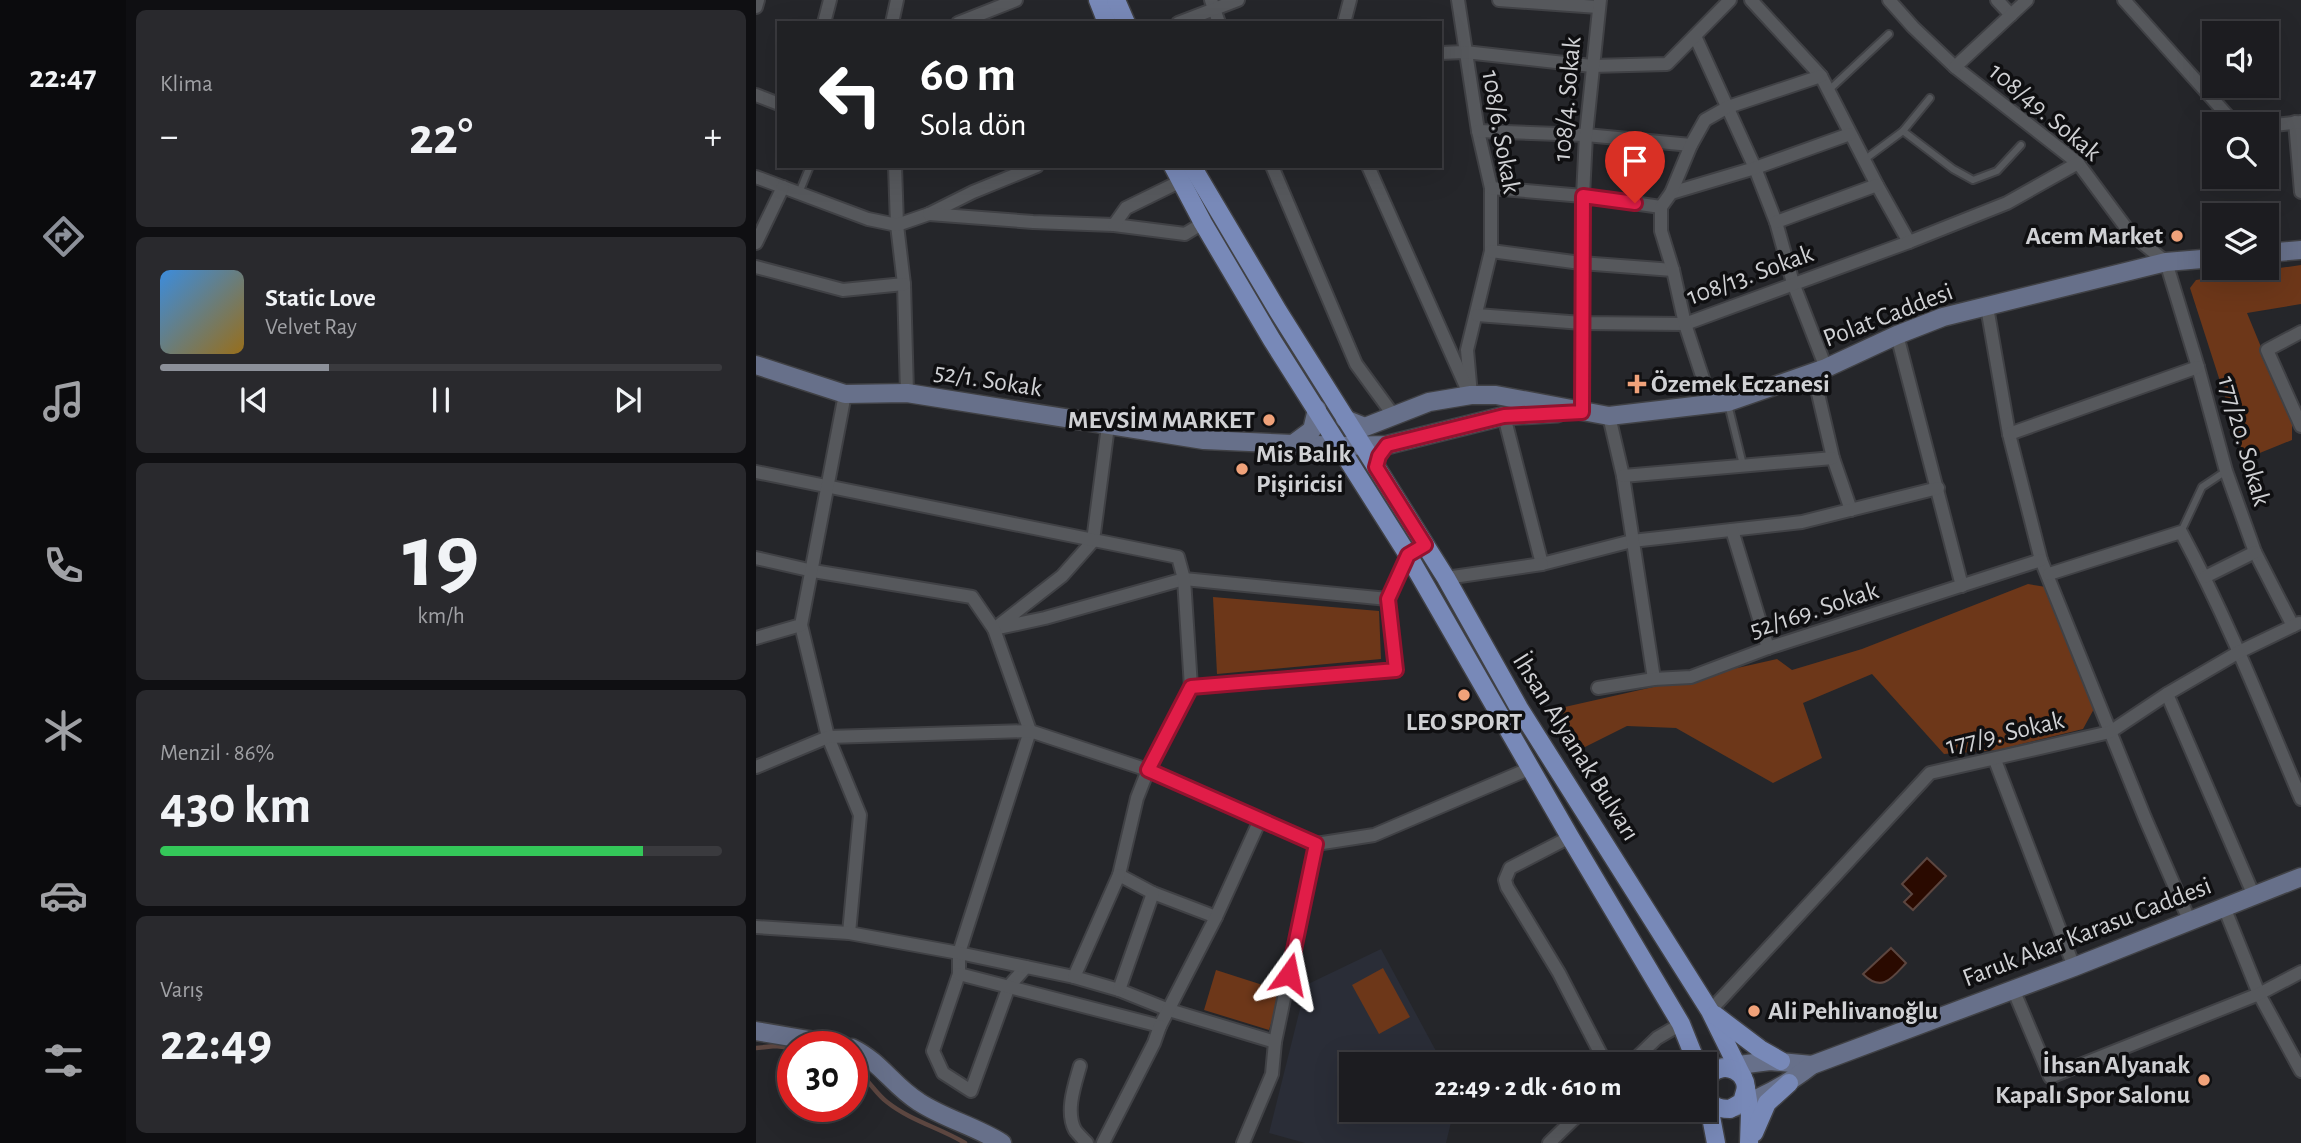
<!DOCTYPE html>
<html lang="tr">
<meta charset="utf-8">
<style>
:root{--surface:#1c1c20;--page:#29292d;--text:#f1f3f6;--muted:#a0a1a5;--line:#3a3a3e;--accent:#8c9099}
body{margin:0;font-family:"Alegreya Sans",sans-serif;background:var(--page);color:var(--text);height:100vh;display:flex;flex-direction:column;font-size:26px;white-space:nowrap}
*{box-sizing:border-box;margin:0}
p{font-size:23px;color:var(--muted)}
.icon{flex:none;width:38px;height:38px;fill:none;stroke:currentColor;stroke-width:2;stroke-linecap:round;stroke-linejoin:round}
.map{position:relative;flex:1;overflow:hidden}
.details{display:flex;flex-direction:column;gap:10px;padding:10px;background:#0f0f12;width:630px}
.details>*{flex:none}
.hud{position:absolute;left:21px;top:21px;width:665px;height:147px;border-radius:0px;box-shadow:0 7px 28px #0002,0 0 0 2px var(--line);background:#202124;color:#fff;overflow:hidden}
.tools{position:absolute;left:1446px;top:21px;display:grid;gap:14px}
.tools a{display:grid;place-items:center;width:77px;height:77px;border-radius:0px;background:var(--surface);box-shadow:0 7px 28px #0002,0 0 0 2px var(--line);font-size:35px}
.speed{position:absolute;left:21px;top:1031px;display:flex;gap:14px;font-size:35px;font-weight:700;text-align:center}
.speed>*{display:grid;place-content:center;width:91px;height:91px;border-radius:50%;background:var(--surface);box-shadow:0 7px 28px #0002,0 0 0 2px var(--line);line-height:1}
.speed .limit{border:10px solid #d22;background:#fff;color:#111}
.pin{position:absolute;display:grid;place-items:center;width:60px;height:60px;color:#fff;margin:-72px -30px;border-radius:50% 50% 50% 0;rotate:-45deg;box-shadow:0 0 7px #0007}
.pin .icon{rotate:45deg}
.me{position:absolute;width:77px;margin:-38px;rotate:12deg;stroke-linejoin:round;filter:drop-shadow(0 0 5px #0008)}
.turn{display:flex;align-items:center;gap:24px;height:147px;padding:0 28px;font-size:32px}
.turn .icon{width:91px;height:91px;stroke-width:2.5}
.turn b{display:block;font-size:49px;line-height:60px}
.big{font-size:52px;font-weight:700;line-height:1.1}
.details .tile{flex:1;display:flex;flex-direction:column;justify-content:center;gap:10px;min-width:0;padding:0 24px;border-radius:10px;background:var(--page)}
.details .dial{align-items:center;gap:0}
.dial b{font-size:91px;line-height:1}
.song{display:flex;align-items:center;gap:21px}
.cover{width:84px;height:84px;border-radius:10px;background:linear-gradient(135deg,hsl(210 70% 55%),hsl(40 70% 35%))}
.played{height:7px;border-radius:4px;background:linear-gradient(90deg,var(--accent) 30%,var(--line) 30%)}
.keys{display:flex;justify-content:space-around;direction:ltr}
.heat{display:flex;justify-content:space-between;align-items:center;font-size:38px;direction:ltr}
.charge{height:10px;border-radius:5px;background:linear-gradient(90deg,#34c759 86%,var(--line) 0)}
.trip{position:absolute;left:583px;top:1052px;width:378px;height:70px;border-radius:0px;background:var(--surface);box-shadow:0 7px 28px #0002,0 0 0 2px var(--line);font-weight:700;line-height:70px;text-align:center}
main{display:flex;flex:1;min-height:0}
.dock{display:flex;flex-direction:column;width:126px;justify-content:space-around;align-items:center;background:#0b0b0d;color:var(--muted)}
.dock .icon{width:49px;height:49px}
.dock .on{color:var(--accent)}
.dock b{font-size:32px;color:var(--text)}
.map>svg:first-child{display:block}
.built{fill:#2a2d37}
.green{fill:#6d3719}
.water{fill:#2a0a00;stroke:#5c4640;stroke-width:2}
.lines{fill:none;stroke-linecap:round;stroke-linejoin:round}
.stream{stroke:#5c4640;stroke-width:4.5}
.lane-casing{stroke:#404145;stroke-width:10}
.street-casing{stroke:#404145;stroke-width:16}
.secondary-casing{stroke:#404145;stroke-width:21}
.primary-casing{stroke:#404145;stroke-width:21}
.lane{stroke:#56585c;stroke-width:6}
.street{stroke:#56585c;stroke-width:12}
.secondary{stroke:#67708a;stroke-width:18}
.primary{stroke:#7889b8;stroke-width:18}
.route-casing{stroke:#92132f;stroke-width:18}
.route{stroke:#e11d48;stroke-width:12}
.poi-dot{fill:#f0a27a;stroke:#0f0f11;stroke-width:2.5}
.labels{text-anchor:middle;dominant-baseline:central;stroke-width:7;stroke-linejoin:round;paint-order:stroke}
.street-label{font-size:26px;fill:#d0d1d4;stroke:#0f0f11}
.poi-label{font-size:26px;font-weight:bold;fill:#d0d1d4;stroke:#0f0f11;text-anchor:end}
</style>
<main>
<nav class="dock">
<b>22:47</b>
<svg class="icon on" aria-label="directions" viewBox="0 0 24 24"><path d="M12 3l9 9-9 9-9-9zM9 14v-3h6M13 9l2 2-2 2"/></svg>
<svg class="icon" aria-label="music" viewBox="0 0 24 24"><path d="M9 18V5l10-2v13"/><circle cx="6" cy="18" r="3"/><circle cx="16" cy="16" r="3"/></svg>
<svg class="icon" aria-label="phone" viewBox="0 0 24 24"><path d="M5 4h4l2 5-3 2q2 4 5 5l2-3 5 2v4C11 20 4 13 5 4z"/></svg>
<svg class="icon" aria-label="climate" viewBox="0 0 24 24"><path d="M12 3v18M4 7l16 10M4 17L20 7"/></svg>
<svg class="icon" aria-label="car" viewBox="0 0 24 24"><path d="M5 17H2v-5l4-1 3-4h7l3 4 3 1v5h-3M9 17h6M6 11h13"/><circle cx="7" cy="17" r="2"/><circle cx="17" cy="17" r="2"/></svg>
<svg class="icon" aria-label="filters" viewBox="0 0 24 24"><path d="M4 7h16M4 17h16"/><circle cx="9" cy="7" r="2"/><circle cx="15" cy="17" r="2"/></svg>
</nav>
<section class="details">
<div class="tile"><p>Klima</p>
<div class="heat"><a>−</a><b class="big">22°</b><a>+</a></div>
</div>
<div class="tile">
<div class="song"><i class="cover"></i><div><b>Static Love</b><p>Velvet Ray</p></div></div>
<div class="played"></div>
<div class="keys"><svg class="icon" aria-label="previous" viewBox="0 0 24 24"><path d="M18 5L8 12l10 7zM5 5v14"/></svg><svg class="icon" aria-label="pause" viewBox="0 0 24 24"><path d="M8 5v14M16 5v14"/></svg><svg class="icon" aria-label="next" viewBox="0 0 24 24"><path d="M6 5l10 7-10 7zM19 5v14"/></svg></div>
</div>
<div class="tile dial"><b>19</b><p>km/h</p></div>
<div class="tile"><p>Menzil · 86%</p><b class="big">430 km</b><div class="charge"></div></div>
<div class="tile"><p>Varış</p><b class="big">22:49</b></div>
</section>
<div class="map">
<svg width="1545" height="1143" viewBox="0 0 1545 1143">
<rect width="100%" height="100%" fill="#25262a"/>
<path class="built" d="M625,949l62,115h-92v46h103l-8,33h-141l-36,-10 37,-148z"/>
<g class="green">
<path d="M1545,265v39l-54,9 45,109v18l-47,19 -55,-171 6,-8z"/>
<path d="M1272,584l18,3 49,120 -12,22 -85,21 -54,4 -72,-80 -69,29 19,55 -49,25 -97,-55 -49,-2 -56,28 -24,-43 230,-52 15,11 70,-21z"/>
<path d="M457,597l166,14 2,48 -164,15z"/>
<path d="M627,968l27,49 -31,17 -27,-49z"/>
<path d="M460,970l65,21 -12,39 -65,-20z"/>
</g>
<g class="water">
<path d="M1171,858l19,18 -33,34 -9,-8 8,-8 -10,-10z"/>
<path d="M1135,948l15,15c-14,15 -24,30 -43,11z"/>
</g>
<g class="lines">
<g class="stream">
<path d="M0,1048l19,-2 18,2"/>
<path d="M96,1068c15,8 22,24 35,34 24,19 53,26 78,41"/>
</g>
<g class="lane-casing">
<g id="lane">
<path d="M1073,90l60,-56"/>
<path d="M1147,131l50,38 20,11 24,-9 24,-26"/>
<path d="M1108,160l39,-29 27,-33"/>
<path d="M43,193l11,-27"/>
<path d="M972,404l15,61"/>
<path d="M1425,532l21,-45 24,-16"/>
</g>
</g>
<g class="street-casing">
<g id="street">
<path d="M455,0l8,23"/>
<path d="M702,0l20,131 13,57v63l-24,99 4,45"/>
<path d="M743,0l99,7"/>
<path d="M995,0l70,76 56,109 32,57"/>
<path d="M1133,0l24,27 42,40 123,96 52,70 36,29 32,105 28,104 29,81 38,74"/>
<path d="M1241,0l14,15"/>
<path d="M1368,0l111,124"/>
<path d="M0,7l2,-7"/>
<path d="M68,23l6,-23"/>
<path d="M136,23l5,-23"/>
<path d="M202,23l58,-23"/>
<path d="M422,23l60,-23"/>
<path d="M588,23l6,-23"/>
<path d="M939,36l60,132 21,54 17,61 33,85"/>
<path d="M684,53l25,-1 127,14 75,-2 63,-64"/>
<path d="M1199,67l72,-67"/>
<path d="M0,95l23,9"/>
<path d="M1539,122l6,70"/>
<path d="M1510,126l35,-4"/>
<path d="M722,131l108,4 105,10"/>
<path d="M139,166l2,59 7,59 3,109"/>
<path d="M516,166l84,198 38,52"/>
<path d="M612,166l99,223"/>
<path d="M0,177l112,42 29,6 32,-11 44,-22 64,-26"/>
<path d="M735,188l92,8 78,11"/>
<path d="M915,193l84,-25 95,-34"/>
<path d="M173,214l104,8 81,3 71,9 18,-11"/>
<path d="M1020,222l101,-37"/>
<path d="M358,225l12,-17 55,-27"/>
<path d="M0,243l27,-56"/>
<path d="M735,251l90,12 92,7"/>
<path d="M0,267l87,23 61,-6"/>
<path d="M1231,307l22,127 32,126 104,258 45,104"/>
<path d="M721,315l105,8 103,1 224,-82 98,-39 71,-40"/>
<path d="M1545,332l-34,18 34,76"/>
<path d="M1141,335l65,251"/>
<path d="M1057,372l20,86 18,52"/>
<path d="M955,403l-26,-79 -12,-54 -12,-39v-24l10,-14 20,-48 14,-25 23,-13 93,-31"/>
<path d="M826,412l1,-216 3,-61 14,-135"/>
<path d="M748,416l38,148 90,-23 170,-19 136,-34"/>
<path d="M853,416l14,60 31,203"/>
<path d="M352,426l-15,115 -31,35 -68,53 51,-11 139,-39 204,20"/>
<path d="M1253,434l189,-67"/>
<path d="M0,472l422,85 6,22 7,108 -43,83 -11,28 -18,77 34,18 63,24"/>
<path d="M867,476l210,-18"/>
<path d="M976,530l36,118"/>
<path d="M0,558l57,13 159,26 22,32 36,102 -71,222v21l-26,77 10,22 28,18 38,-105 17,-19"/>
<path d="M1293,574l132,-42c46,86 82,177 120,267"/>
<path d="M1449,577l50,-25"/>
<path d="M690,578l96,-14"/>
<path d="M45,625l27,112 32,78 -11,118"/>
<path d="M0,638l45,-13 44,-231"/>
<path d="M435,687l205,-17 -8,-71 20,-44 17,-9"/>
<path d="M842,688l56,-9 37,-2 77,-29 273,-88"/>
<path d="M1411,694l87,202"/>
<path d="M1239,760l79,207"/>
<path d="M0,767l72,-30 202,-6 118,39 168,74 58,-9 157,-67"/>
<path d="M814,837l-60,31 -5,12 2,7 52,86 47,91"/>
<path d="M1468,907l35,87 42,77"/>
<path d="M0,927l93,6 110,20 115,24 45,13 50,20 106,32"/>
<path d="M203,974l201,52 56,-109 44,-97"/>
<path d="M318,977l45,-102"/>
<path d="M1257,989l37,88 209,-83 42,-22"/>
<path d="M363,990l34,-97"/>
<path d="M954,1011l220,-238 180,-41 57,-38 72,-42 60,-29"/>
<path d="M874,1064l27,-26 24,-14"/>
<path d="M324,1066c-5,18 -15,45 -5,64 3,4 8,9 12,13"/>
<path d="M347,1143l51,-100 6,-17"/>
<path d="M487,1143l29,-69 3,-32 41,-198"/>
<path d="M793,1143l34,-33"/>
</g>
</g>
<g class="secondary-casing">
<g id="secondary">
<path d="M1510,253l35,-3"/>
<path d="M0,365l89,29 62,-1 297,47 137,6 46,-1 117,-29 54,-3"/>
<path d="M589,419l20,8 64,-25 42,-7h25l113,21 119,-14 98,-34 71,-33 46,-18 223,-55 48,-4"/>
<path d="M537,444l19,-14 5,-21"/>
<path d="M0,1031l88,15"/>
<path d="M96,1048c29,14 41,38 67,54 26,17 56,24 83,41"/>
<path d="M967,1067l47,-6 42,4"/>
<path d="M979,1107c30,-10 53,-23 77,-42l262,-98 227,-90"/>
</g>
</g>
<g class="primary-casing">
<g id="primary">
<path d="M342,0l9,23"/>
<path d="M360,0l10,23"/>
<path d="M417,166l30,57 69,117 136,215 162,282 111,187 16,40"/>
<path d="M436,166l86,145 168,267 73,130 191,303 35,71 5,31 -1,30"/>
<path d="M959,1015l45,34 21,12"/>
<path d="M948,1083c9,-17 26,-20 39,-6"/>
<path d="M948,1093c5,12 13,16 26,16l12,-7 4,-14"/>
<path d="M952,1101l8,42"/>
<path d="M998,1133l13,-30 22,-20"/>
</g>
</g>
<use href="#lane" class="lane"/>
<use href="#street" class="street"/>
<use href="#secondary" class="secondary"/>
<use href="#primary" class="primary"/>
</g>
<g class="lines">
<g class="route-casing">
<path id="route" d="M533,974l27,-130 -168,-74 43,-83 205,-17 -8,-71 20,-44 17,-10 -49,-78 3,-11 8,-11 117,-29 78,-4 1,-216 52,7"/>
</g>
<use href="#route" class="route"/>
</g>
<g class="poi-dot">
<circle cx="1421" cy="236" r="7"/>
<path d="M877.5 373.5h7v7h7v7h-7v7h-7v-7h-7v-7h7z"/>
<circle cx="513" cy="420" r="7"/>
<circle cx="486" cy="469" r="7"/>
<circle cx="708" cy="695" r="7"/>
<circle cx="998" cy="1011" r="7"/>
<circle cx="1448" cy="1080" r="7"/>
</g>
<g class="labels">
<g class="street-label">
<text transform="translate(811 99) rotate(-85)">108/4. Sokak</text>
<text transform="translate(1289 112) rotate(40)">108/49. Sokak</text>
<text transform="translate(745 132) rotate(80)">108/6. Sokak</text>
<text transform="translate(994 275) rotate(-20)">108/13. Sokak</text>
<text transform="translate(1132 315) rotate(-21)">Polat Caddesi</text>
<text transform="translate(232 380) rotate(9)">52/1. Sokak</text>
<text transform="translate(1488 441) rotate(74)">177/20. Sokak</text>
<text transform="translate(1058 610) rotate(-18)">52/169. Sokak</text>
<text transform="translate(1249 733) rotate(-13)">177/9. Sokak</text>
<text transform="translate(820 747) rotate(58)">İhsan Alyanak Bulvarı</text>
<text transform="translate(1331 932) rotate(-21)">Faruk Akar Karasu Caddesi</text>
</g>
<g class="poi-label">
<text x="1407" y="236">Acem Market</text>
<text x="895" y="384" text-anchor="start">Özemek Eczanesi</text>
<text x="499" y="420">MEVSİM MARKET</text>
<text x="500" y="454" text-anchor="start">Mis Balık<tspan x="500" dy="30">Pişiricisi</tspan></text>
<text x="708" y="722" text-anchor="middle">LEO SPORT</text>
<text x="1012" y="1011" text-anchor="start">Ali Pehlivanoğlu</text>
<text x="1434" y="1065">İhsan Alyanak<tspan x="1434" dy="30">Kapalı Spor Salonu</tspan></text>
</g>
</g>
</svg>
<div class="tools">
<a><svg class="icon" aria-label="sound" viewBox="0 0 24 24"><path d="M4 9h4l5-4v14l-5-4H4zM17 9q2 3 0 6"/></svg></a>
<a><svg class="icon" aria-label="search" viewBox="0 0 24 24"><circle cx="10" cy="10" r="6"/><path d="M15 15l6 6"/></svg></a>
<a><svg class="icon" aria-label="layers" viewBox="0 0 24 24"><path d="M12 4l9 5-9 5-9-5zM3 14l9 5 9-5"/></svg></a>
</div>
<div class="speed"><div class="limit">30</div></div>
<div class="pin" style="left:879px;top:203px;background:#d93025"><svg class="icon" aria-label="arrive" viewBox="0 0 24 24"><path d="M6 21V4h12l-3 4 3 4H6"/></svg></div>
<svg class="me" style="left:533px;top:974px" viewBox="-20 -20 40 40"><path d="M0-17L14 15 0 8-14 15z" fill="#e11d48" stroke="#fff" stroke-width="4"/></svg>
<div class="trip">22:49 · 2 dk · 610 m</div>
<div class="hud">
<div class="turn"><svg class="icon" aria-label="left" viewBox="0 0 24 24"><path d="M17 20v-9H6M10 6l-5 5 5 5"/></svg><div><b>60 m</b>Sola dön</div></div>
</div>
</div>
</main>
